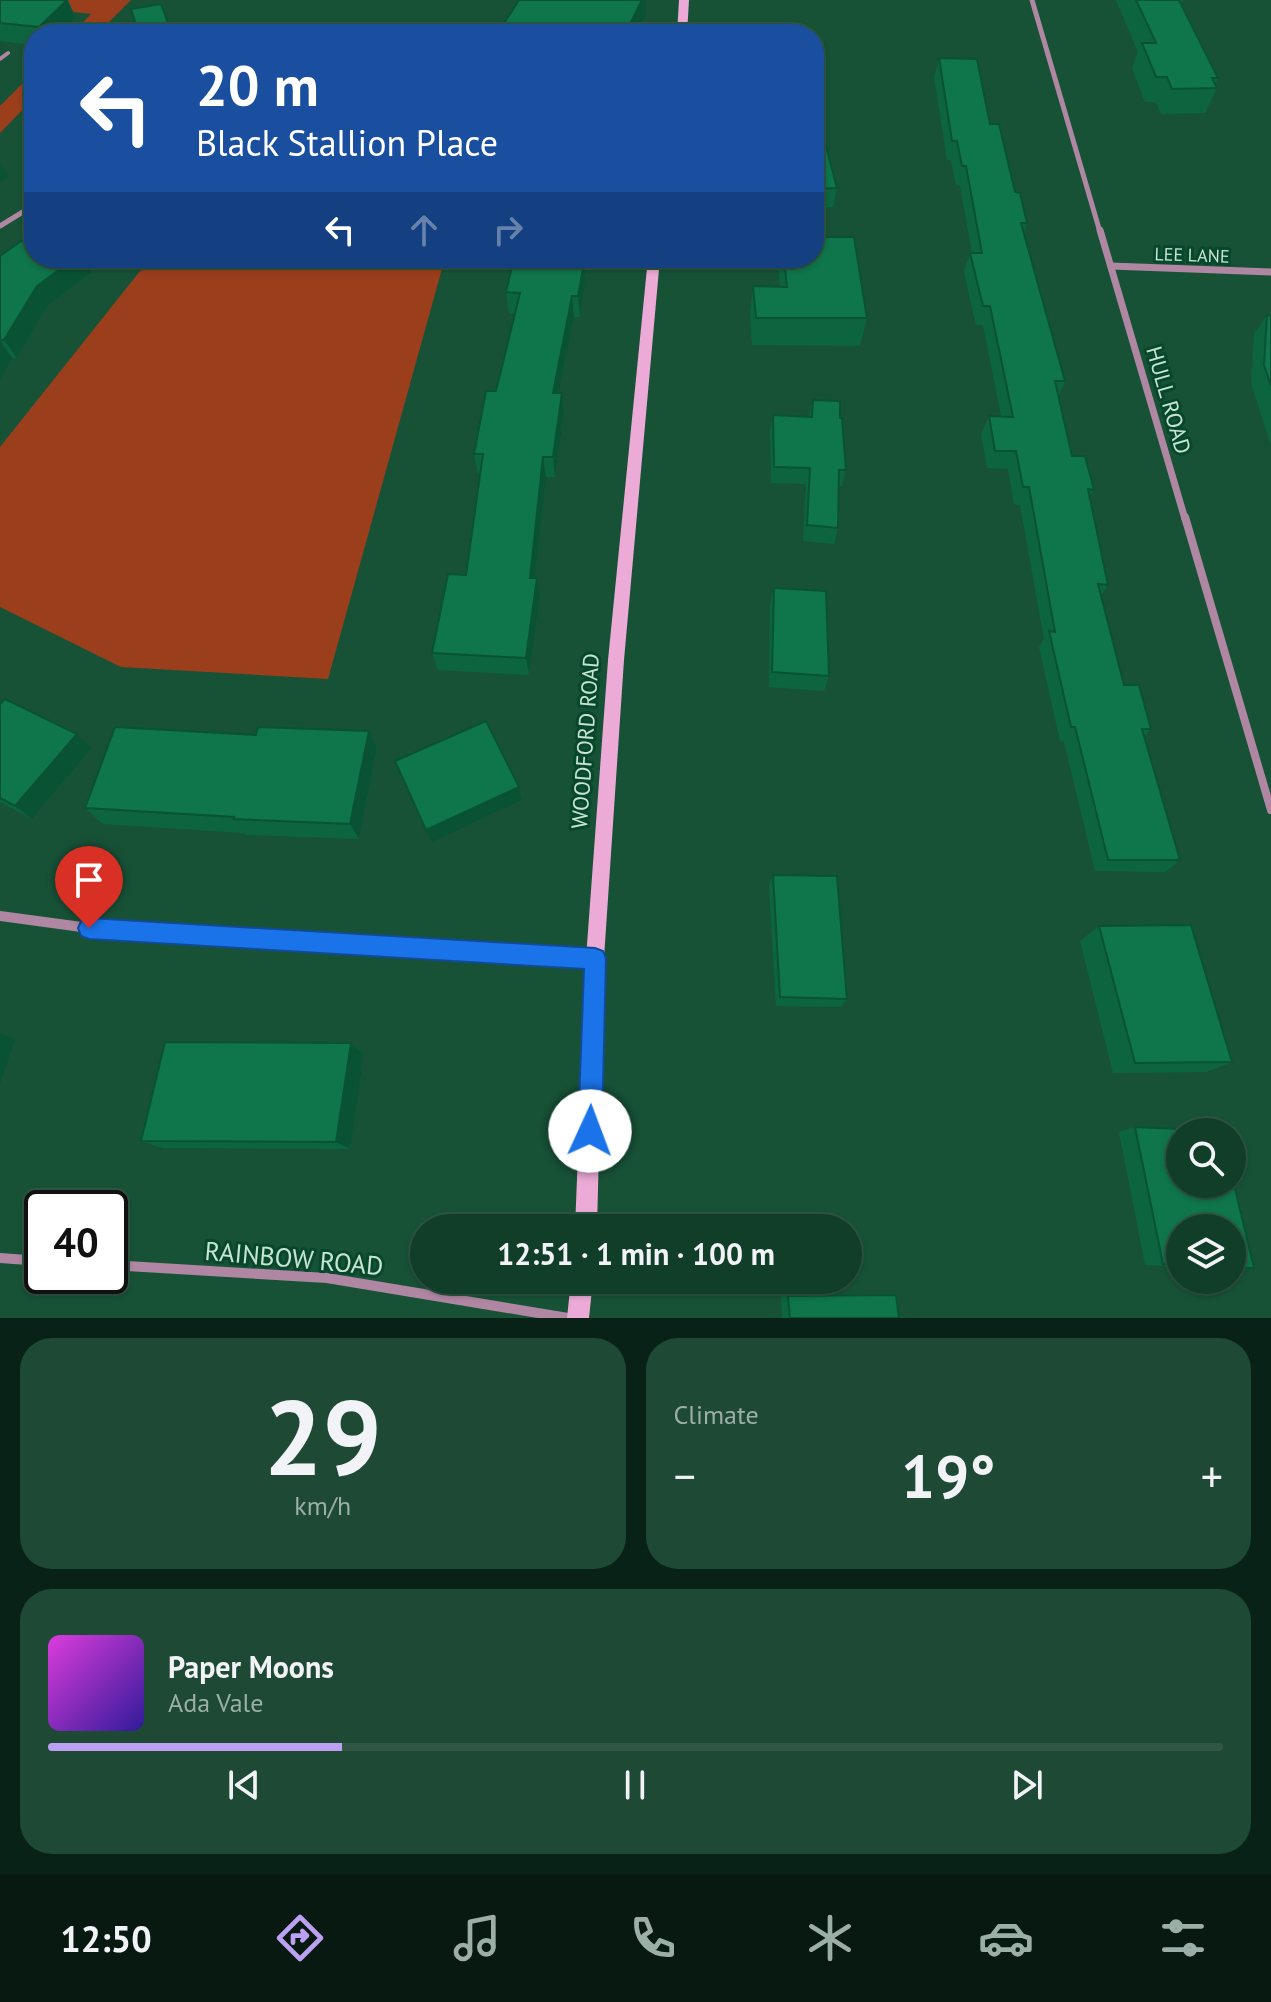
<!DOCTYPE html>
<meta charset="utf-8">
<style>
:root{--surface:#113e29;--page:#1e4935;--text:#f1f3f6;--muted:#9caea8;--line:#305746;--accent:#bca0f2}
body{margin:0;font-family:"PT Sans",sans-serif;background:var(--page);color:var(--text);height:100vh;display:flex;flex-direction:column;font-size:30px;white-space:nowrap}
*{box-sizing:border-box;margin:0}
p{font-size:26px;color:var(--muted)}
.icon{flex:none;width:44px;height:44px;fill:none;stroke:currentColor;stroke-width:2;stroke-linecap:round;stroke-linejoin:round}
.map{position:relative;height:1318px;overflow:hidden}
.details{display:flex;flex-direction:column;gap:20px;padding:20px;background:#092217;flex:1}
.details>*{flex:none}
.top-card{position:absolute;left:24px;top:24px;width:800px;height:244px;border-radius:32px;box-shadow:0 2px 6px #0004,0 0 0 2px var(--line);background:#1a4fa0;color:#fff;overflow:hidden}
.buttons{position:absolute;left:1166px;top:1118px;display:grid;gap:16px}
.buttons a{display:grid;place-items:center;width:80px;height:80px;border-radius:50%;background:var(--surface);box-shadow:0 2px 6px #0004,0 0 0 2px var(--line);font-size:40px}
.speed{position:absolute;left:24px;top:1190px;display:flex;gap:16px;font-size:40px;font-weight:700;text-align:center}
.speed>*{display:grid;place-content:center;width:104px;height:104px;border-radius:50%;background:var(--surface);box-shadow:0 2px 6px #0004,0 0 0 2px var(--line);line-height:1}
.speed .limit{border:4px solid #111;border-radius:12px;background:#fff;color:#111}
.pin{position:absolute;display:grid;place-items:center;width:68px;height:68px;color:#fff;margin:-82px -34px;border-radius:50% 50% 50% 0;rotate:-45deg;box-shadow:0 0 8px #0007}
.pin .icon{rotate:45deg}
.me{position:absolute;width:88px;margin:-44px;rotate:2deg;stroke-linejoin:round;filter:drop-shadow(0 0 6px #0008)}
.turn{display:flex;align-items:center;gap:28px;height:168px;padding:0 40px;font-size:36px}
.turn .icon{width:104px;height:104px;stroke-width:2.5}
.turn b{display:block;font-size:56px;line-height:68px}
.lanes{display:flex;align-items:center;height:76px;padding:0 40px;background:#0003;justify-content:center;gap:40px;direction:ltr}
.lanes .off{opacity:.35}
.big{font-size:60px;font-weight:700;line-height:1.1}
.details .widget{flex:1;display:flex;flex-direction:column;justify-content:center;gap:12px;min-width:0;padding:0 28px;border-radius:32px;background:var(--page)}
.details .dial{align-items:center;gap:0}
.dial b{font-size:104px;line-height:1}
.song{display:flex;align-items:center;gap:24px}
.cover{width:96px;height:96px;border-radius:12px;background:linear-gradient(135deg,hsl(300 70% 55%),hsl(250 70% 35%))}
.played{height:8px;border-radius:4px;background:linear-gradient(90deg,var(--accent) 25%,var(--line) 25%)}
.keys{display:flex;justify-content:space-around;direction:ltr}
.heat{display:flex;justify-content:space-between;align-items:center;font-size:44px;direction:ltr}
.details .tiles{flex:1;display:grid;gap:20px;grid-template-columns:1fr 1fr}
.widget:last-child{grid-column:span 2}
.trip{position:absolute;left:410px;top:1214px;width:452px;height:80px;border-radius:40px;background:var(--surface);box-shadow:0 2px 6px #0004,0 0 0 2px var(--line);font-weight:700;line-height:80px;text-align:center}
.dock{display:flex;height:128px;justify-content:space-around;align-items:center;background:#071910;color:var(--muted)}
.dock .icon{width:56px;height:56px}
.dock .on{color:var(--accent)}
.dock b{font-size:36px;color:var(--text)}
.map>svg:first-child{display:block}
.green{fill:#9b3e1c}
.lines{fill:none;stroke-linecap:round;stroke-linejoin:round}
.lane{stroke:#b087a2;stroke-width:4}
.street-far3{stroke:#b087a2;stroke-width:5}
.street-far2{stroke:#b087a2;stroke-width:7}
.street-far1{stroke:#b087a2;stroke-width:8}
.street{stroke:#b087a2;stroke-width:10}
.secondary{fill:#ebabd6;fill-rule:evenodd}
.wall{fill:#0d6540}
.shaded-wall{fill:#0a5234}
.building{fill:#0f754b;stroke:#0a5234;stroke-width:2}
.route{fill:#1a73e8;stroke:#114b97;stroke-width:2}
.labels{text-anchor:middle;dominant-baseline:central;stroke-width:6;stroke-linejoin:round;paint-order:stroke}
.far-street-label{font-size:18px;fill:#c7e4d2;stroke:#07472c}
.street-label{font-size:22px;fill:#c7e4d2;stroke:#07472c}
.near-street-label{font-size:26px;fill:#c7e4d2;stroke:#07472c}
</style>
<div class="map">
<svg width="1271" height="1318" viewBox="0 0 1271 1318">
<rect width="100%" height="100%" fill="#175237"/>
<g class="green">
<path d="M0,0h131l-34,34h-25l19,-20 -91,-11z"/>
<path d="M34,72v26l-34,35v-27z"/>
<path d="M176,258h269l-117,421 -207,-12 -121,-60v-160l140,-176z"/>
</g>
<g class="lines">
<path class="lane" d="M0,59l8,-6"/>
<g class="street-far3">
<path d="M1032,0l68,232"/>
<path d="M0,226l34,-21"/>
</g>
<g class="street-far2">
<path d="M1100,230l85,289"/>
<path d="M1111,266l160,6"/>
</g>
<path class="street-far1" d="M1185,517l86,293"/>
<g class="street">
<path d="M0,916l89,12 505,30"/>
<path d="M0,1258l42,3"/>
<path d="M110,1265l217,13 241,40"/>
</g>
<g class="secondary">
<path d="M679,0h10l-2,34h-10z"/>
<path d="M648,258h12l-36,402 -20,298 -7,270h-22l11,-270 22,-298z"/>
<path d="M571,1280h22l-4,38h-22z"/>
</g>
</g>
<g class="wall">
<path d="M0,0h68l8,18 -16,16h-26v11l-34,-4z"/>
<path d="M1116,0h67l-2,5 37,73 -3,6 2,4 -12,25 -44,1 -5,-12h-11l-13,-34 6,-16z"/>
<path d="M646,15l-10,19h-139z"/>
<path d="M939,58l51,66 37,99 -3,9 41,149 -6,14 13,61 22,34 -5,7 19,88 -7,11 23,89 27,44 -6,7 35,124 -15,12 -70,-1 -31,-129 -4,-1 -21,-94 5,-8 -24,-134 -6,-1 -6,-35 -21,-1 -6,-34 8,-18h12l-18,-91h-7l-12,-53 6,-19h2l-12,-67 -4,-1 -5,-25h-4l-13,-83z"/>
<path d="M814,143l23,45 -4,19 -19,1z"/>
<path d="M0,256l34,2h50l7,15 -43,32 -31,53h-5l-12,23z"/>
<path d="M585,258l1,20 -6,39h-6l-16,76h4l2,21 -9,63h-9l-11,101 5,18 -11,79 -91,-5 -6,-17 34,-78 15,-101h-3l-4,-20 22,-63 19,-77 -6,-1 -3,-21z"/>
<path d="M779,258h35l53,60 -7,28 -108,-1 -2,-31 3,-28 27,1 -2,-23z"/>
<path d="M1267,315l4,1v129l-20,-62 3,-49z"/>
<path d="M813,400l27,18 6,52 -4,16h-3l-1,42 -4,16 -31,-3 3,-57 -35,-1 -1,-51 3,-17 36,2z"/>
<path d="M774,588l55,88 -5,15 -55,-4 1,-83z"/>
<path d="M0,704l92,44 -60,71 -32,-17z"/>
<path d="M369,731l8,18 -18,90 -112,-4 -3,-2 -141,-9 -18,-16 171,-73z"/>
<path d="M773,875l74,124 -6,8 -65,-1 -7,-120z"/>
<path d="M1099,926l133,136 -26,10 -93,1 -33,-132z"/>
<path d="M351,1043l13,11 -14,95 -187,-1 -22,-7z"/>
<path d="M1135,1127l86,4 1,1h-42v52h52v-8l22,92 -22,1v-41h-52v39l-35,-2 -26,-133z"/>
<path d="M883,1295l16,23h-117l-1,-22z"/>
</g>
<g class="shaded-wall">
<path d="M67,0l9,18 -16,16h-18l-3,-7z"/>
<path d="M642,0h4v15l-10,19h-8v-6z"/>
<path d="M0,162l9,15 -9,5z"/>
<path d="M75,258h9l7,15 -43,32 -31,53 -13,-18 33,-54z"/>
<path d="M585,258l1,20 -6,39 -2,-21z"/>
<path d="M572,296l2,21 -20,97 -1,-21z"/>
<path d="M0,340l12,18 -12,23z"/>
<path d="M562,393l2,21 -9,63 -2,-20z"/>
<path d="M543,457l3,20 -13,119 -3,-18z"/>
<path d="M537,578l3,18 -11,79 -3,-17z"/>
<path d="M369,731l8,18 -18,90 -9,-15z"/>
<path d="M77,734l15,14 -60,71 -17,-13z"/>
<path d="M519,787l3,13 -90,42 -6,-12z"/>
<path d="M0,1033l15,6 -15,45z"/>
<path d="M351,1043l13,11 -14,95 -14,-7z"/>
</g>
<g class="building">
<path d="M0,0h67l-28,27 -39,-4z"/>
<path d="M519,0h123l-14,28 -21,-3 -3,9h-107z"/>
<path d="M1136,0h43l39,78h-6l5,10 -45,1 -5,-12h-11l-14,-34h14z"/>
<path d="M161,4l11,30h-33l-8,-25z"/>
<path d="M939,58l38,1 13,65h9l16,68 5,1 7,30h-6l44,158h-10l17,75h13l9,34 -6,-1 20,96 -10,-1 26,101h15l12,44h-9l38,131h-72l-33,-133h-4l-22,-96 6,1 -26,-145h-6l-7,-36h-21l-6,-35 24,1 -23,-111h-7l-13,-53h12l-16,-87h-4l-5,-25h-5z"/>
<path d="M825,142l12,46 -23,1v-46z"/>
<path d="M814,237h40l13,81h-111l-3,-32 34,1 -3,-29h30z"/>
<path d="M21,241l13,3v14h41l-38,28 -33,54h-4v-84z"/>
<path d="M514,258h71l-7,38h-6l-19,97h9l-9,64h-10l-13,121h7l-11,80 -94,-5 16,-79 18,1 17,-121h-9l12,-63h10l24,-98 -14,-1z"/>
<path d="M1267,315l4,1v70l-7,-21z"/>
<path d="M813,400l27,1v17h2l4,52h-7l-1,58 -31,-3 3,-57 -36,-1 -1,-52 39,2z"/>
<path d="M774,588l52,3 3,85 -57,-4z"/>
<path d="M5,699l72,35 -62,72 -15,-8v-94z"/>
<path d="M486,721l33,66 -93,43 -31,-69z"/>
<path d="M115,727l141,8 2,-8 111,4 -19,93 -117,-5 1,-2 -149,-9z"/>
<path d="M773,875l64,1 10,123 -67,-2z"/>
<path d="M1191,925l41,137 -97,1 -36,-137z"/>
<path d="M165,1042l186,1 -15,99 -195,-1z"/>
<path d="M1135,1127l86,4 1,1h-42v52h52v-8l22,92 -22,-1v-39h-52v37l-17,-1z"/>
<path d="M896,1295l3,23h-109l-2,-22z"/>
</g>
<path class="route" d="M89,918l506,30 8,3 3,7 -4,173 -3,9 -9,3 -8,-3 -4,-9 6,-162 -495,-30 -8,-3 -3,-8 3,-7z"/>
<g class="labels">
<g class="far-street-label">
<text transform="translate(1192 255) rotate(2)">LEE LANE</text>
</g>
<g class="street-label">
<text transform="translate(1169 400) rotate(74)">HULL ROAD</text>
<text transform="translate(585 741) rotate(-86)">WOODFORD ROAD</text>
</g>
<g class="near-street-label">
<text transform="translate(294 1258) rotate(5)">RAINBOW ROAD</text>
</g>
</g>
</svg>
<div class="buttons">
<a><svg class="icon" aria-label="search" viewBox="0 0 24 24"><circle cx="10" cy="10" r="6"/><path d="M15 15l6 6"/></svg></a>
<a><svg class="icon" aria-label="layers" viewBox="0 0 24 24"><path d="M12 4l9 5-9 5-9-5zM3 14l9 5 9-5"/></svg></a>
</div>
<div class="speed"><div class="limit">40</div></div>
<div class="pin" style="left:89px;top:928px;background:#d93025"><svg class="icon" aria-label="arrive" viewBox="0 0 24 24"><path d="M6 21V4h12l-3 4 3 4H6"/></svg></div>
<svg class="me" style="left:590px;top:1131px" viewBox="-20 -20 40 40"><circle r="19" fill="#fff"/><path d="M0-13L10 11 0 6-10 11z" fill="#1a73e8"/></svg>
<div class="trip">12:51 · 1 min · 100 m</div>
<div class="top-card">
<div class="turn"><svg class="icon" aria-label="left" viewBox="0 0 24 24"><path d="M17 20v-9H6M10 6l-5 5 5 5"/></svg><div><b>20 m</b>Black Stallion Place</div></div>
<div class="lanes"><svg class="icon" aria-label="left" viewBox="0 0 24 24"><path d="M17 20v-9H6M10 6l-5 5 5 5"/></svg><svg class="icon off" aria-label="ahead" viewBox="0 0 24 24"><path d="M12 20V5M6 11l6-6 6 6"/></svg><svg class="icon off" aria-label="right" viewBox="0 0 24 24"><path d="M7 20v-9h11M14 6l5 5-5 5"/></svg></div>
</div>
</div>
<section class="details">
<div class="tiles">
<div class="widget dial"><b>29</b><p>km/h</p></div>
<div class="widget"><p>Climate</p>
<div class="heat"><a>−</a><b class="big">19°</b><a>+</a></div>
</div>
<div class="widget">
<div class="song"><i class="cover"></i><div><b>Paper Moons</b><p>Ada Vale</p></div></div>
<div class="played"></div>
<div class="keys"><svg class="icon" aria-label="previous" viewBox="0 0 24 24"><path d="M18 5L8 12l10 7zM5 5v14"/></svg><svg class="icon" aria-label="pause" viewBox="0 0 24 24"><path d="M8 5v14M16 5v14"/></svg><svg class="icon" aria-label="next" viewBox="0 0 24 24"><path d="M6 5l10 7-10 7zM19 5v14"/></svg></div>
</div>
</div>
</section>
<nav class="dock">
<b>12:50</b>
<svg class="icon on" aria-label="directions" viewBox="0 0 24 24"><path d="M12 3l9 9-9 9-9-9zM9 14v-3h6M13 9l2 2-2 2"/></svg>
<svg class="icon" aria-label="music" viewBox="0 0 24 24"><path d="M9 18V5l10-2v13"/><circle cx="6" cy="18" r="3"/><circle cx="16" cy="16" r="3"/></svg>
<svg class="icon" aria-label="phone" viewBox="0 0 24 24"><path d="M5 4h4l2 5-3 2q2 4 5 5l2-3 5 2v4C11 20 4 13 5 4z"/></svg>
<svg class="icon" aria-label="climate" viewBox="0 0 24 24"><path d="M12 3v18M4 7l16 10M4 17L20 7"/></svg>
<svg class="icon" aria-label="car" viewBox="0 0 24 24"><path d="M5 17H2v-5l4-1 3-4h7l3 4 3 1v5h-3M9 17h6M6 11h13"/><circle cx="7" cy="17" r="2"/><circle cx="17" cy="17" r="2"/></svg>
<svg class="icon" aria-label="filters" viewBox="0 0 24 24"><path d="M4 7h16M4 17h16"/><circle cx="9" cy="7" r="2"/><circle cx="15" cy="17" r="2"/></svg>
</nav>
